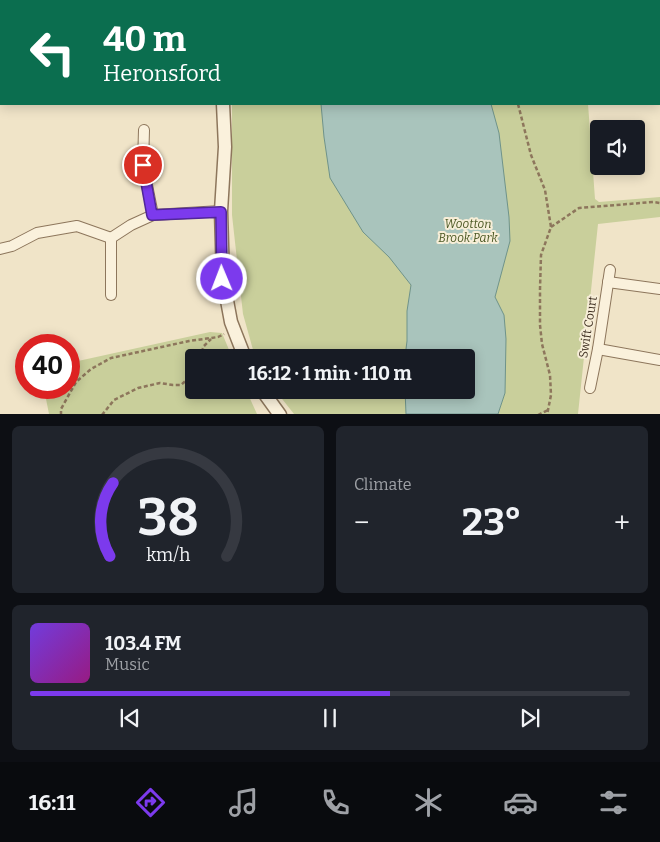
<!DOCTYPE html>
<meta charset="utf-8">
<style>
:root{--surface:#171b24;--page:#20242c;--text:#f1f3f6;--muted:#9ea1a6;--line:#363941;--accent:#7c3aed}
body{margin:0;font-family:Bitter,serif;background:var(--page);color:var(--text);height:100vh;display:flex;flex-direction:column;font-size:19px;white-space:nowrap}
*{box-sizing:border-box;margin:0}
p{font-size:16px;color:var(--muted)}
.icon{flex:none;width:28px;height:28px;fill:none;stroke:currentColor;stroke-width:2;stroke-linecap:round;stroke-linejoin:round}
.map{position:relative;height:414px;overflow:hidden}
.drawer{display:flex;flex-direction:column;gap:12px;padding:12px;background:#0d0f14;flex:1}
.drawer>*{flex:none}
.hud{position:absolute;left:0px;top:0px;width:660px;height:105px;box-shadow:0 2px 12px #0003;background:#0b6e4f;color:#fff;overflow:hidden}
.tools{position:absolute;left:590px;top:120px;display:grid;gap:10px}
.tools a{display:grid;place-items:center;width:55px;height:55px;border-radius:5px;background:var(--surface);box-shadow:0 2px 12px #0003;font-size:25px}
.speed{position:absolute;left:15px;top:334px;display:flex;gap:10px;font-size:25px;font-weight:700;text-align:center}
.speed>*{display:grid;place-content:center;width:65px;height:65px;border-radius:50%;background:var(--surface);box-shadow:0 2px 12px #0003;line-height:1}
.speed .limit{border:8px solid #d22;background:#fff;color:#111}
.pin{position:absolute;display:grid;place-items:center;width:42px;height:42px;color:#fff;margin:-21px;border:2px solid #fff;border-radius:50%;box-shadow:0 1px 5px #0007}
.me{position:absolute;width:55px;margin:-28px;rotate:359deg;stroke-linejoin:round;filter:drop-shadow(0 0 4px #0008)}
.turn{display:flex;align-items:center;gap:18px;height:105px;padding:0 20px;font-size:22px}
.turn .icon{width:65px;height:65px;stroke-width:2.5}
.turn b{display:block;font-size:35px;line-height:42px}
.big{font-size:38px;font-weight:700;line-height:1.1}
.drawer .widget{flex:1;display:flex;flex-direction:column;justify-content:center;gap:8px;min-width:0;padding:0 18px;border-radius:8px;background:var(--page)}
.drawer .dial{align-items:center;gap:0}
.dial svg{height:130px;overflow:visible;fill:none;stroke:var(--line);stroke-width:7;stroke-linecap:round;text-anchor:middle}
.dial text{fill:var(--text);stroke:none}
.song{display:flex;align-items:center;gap:15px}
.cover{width:60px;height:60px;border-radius:8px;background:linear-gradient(135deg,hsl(260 70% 55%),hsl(310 70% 35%))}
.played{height:5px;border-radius:2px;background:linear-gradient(90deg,var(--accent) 60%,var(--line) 60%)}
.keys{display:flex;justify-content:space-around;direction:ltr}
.heat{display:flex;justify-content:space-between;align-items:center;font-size:28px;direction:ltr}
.drawer .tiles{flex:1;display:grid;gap:12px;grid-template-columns:1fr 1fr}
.widget:last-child{grid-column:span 2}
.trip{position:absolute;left:185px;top:349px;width:290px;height:50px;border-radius:5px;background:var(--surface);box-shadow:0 2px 12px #0003;font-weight:700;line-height:50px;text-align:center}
.menu{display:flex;height:80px;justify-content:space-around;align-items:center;background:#090b0e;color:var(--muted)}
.menu .icon{width:35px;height:35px}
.menu .active{color:var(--accent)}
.menu b{font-size:22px;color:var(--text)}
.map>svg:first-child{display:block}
.green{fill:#c9cf9b}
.water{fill:#a9c4bc;stroke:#6f938a}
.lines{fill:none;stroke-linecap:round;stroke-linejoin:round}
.minor-casing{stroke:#8d765c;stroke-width:12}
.tertiary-casing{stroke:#8d765c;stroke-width:15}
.path{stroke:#8d765c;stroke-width:2.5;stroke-dasharray:4 2.5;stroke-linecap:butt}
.minor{stroke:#faf1dc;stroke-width:10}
.tertiary{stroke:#faf1dc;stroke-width:12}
.route-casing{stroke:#51269a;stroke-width:12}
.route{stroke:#7c3aed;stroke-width:9}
.labels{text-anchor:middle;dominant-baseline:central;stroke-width:4;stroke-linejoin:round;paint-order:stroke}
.park-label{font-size:12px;font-style:italic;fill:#4d5a26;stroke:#f7eed8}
.street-label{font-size:12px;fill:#3d2e20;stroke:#f7eed8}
</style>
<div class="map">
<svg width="660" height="415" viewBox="0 0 660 415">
<rect width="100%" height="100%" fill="#f0e4c8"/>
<g class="green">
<rect x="230" y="0" width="350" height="1"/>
<path d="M232,104h356l7,95 4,3 61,-5v20l-62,7 -20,190h-284l-19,-24h191v-32l-211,-1 -12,-43 -11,-99z"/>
<path d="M210,332l12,1 10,24 -38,1v32h52l11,24h-208l-4,-20 2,-6h22v-25z"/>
</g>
<g class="water">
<path d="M348,0h114v1h-115z"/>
<path d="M321,104h170l8,29 10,84 1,24 -15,56 9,18 2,24 -1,54 -7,21h-92l-1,-24h61v-32l-61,-1 2,-16v-30l4,-26 -22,-28 -26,-25 -33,-54 -6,-41z"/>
</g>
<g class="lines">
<g class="minor-casing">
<g id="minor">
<path d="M71,1l1,-1"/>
<path d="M0,56l1,-1"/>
<path d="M659,64l1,-11"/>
<path d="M659,87l1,5"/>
<path d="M144,130l-1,35 10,50"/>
<path d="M111,238l20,-13 22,-10 68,-4"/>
<path d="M111,238v57"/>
<path d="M0,249l12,-3 25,-13 40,-7 34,12"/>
<path d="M608,282l52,7"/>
<path d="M598,349l62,11"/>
<path d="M590,388l8,-39 12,-79"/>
</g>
</g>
<g class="tertiary-casing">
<g id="tertiary">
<path d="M217,0v1"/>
<path d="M223,104l2,43 -4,64 2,68 8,43 14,36"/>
<path d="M262,390l18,25"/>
</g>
</g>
<g class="path">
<path d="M495,0v1"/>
<path d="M518,104l13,51 14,35 6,37 -10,28 -1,34v36l2,19 8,31 1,20 -4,20"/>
<path d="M551,227l28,-19 74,-6 7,1"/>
<path d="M199,358l5,-12 7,-7"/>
<path d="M61,415v-6l15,-27 15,-13 20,-11 78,-17 29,-4 6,-3"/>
<path d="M102,415l12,-15 24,-12 22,-5 13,2h8l9,-8 4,-8"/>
<path d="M538,415l10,-5"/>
</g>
<use href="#minor" class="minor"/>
<use href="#tertiary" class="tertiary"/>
</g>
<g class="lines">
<g class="route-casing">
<path id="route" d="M143,165l9,50 69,-3 1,67"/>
</g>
<use href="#route" class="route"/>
</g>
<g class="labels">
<g class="park-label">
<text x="468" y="224">Wootton<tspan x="468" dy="14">Brook Park</tspan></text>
</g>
<g class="street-label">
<text transform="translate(588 327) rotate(-81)">Swift Court</text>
</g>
</g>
</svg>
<div class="tools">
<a><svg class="icon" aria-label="sound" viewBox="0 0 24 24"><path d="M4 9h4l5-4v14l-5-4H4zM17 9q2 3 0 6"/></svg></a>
</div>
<div class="speed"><div class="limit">40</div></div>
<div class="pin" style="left:143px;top:165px;background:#d93025"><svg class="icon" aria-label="arrive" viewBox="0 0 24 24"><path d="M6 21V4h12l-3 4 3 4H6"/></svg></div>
<svg class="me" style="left:222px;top:279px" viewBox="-20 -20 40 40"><circle r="17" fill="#7c3aed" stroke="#fff" stroke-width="3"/><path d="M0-11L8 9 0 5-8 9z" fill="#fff"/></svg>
<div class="trip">16:12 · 1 min · 110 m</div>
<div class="hud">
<div class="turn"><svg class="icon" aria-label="left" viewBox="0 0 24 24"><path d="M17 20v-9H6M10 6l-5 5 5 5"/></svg><div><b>40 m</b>Heronsford</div></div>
</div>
</div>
<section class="drawer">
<div class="tiles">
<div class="widget dial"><svg viewBox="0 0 100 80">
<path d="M14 69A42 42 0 1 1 86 69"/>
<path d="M14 69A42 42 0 0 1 16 24" stroke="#7c3aed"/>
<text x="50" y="56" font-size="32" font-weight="700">38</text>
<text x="50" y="72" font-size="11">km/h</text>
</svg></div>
<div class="widget"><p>Climate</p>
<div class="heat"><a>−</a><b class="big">23°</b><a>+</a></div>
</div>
<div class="widget">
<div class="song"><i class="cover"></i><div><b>103.4 FM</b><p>Music</p></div></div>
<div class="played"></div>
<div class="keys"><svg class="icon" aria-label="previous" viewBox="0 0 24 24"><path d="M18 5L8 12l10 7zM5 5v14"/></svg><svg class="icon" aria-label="pause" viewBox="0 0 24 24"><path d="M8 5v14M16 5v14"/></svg><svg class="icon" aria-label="next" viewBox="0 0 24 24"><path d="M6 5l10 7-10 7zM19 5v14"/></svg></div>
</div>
</div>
</section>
<nav class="menu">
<b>16:11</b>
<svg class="icon active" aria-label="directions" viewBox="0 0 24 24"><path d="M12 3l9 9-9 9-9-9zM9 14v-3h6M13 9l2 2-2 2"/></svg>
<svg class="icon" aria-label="music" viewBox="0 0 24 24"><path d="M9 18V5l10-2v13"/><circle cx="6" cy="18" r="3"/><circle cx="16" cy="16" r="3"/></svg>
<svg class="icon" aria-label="phone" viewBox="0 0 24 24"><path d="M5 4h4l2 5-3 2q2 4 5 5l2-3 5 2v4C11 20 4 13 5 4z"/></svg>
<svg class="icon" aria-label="climate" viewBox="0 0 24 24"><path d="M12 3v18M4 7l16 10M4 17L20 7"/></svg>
<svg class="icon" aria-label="car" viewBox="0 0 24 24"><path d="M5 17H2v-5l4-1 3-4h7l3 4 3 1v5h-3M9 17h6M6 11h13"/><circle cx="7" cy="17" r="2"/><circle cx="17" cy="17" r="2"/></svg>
<svg class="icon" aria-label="filters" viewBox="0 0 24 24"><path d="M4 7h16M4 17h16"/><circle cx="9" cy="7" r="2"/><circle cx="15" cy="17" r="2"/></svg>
</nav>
